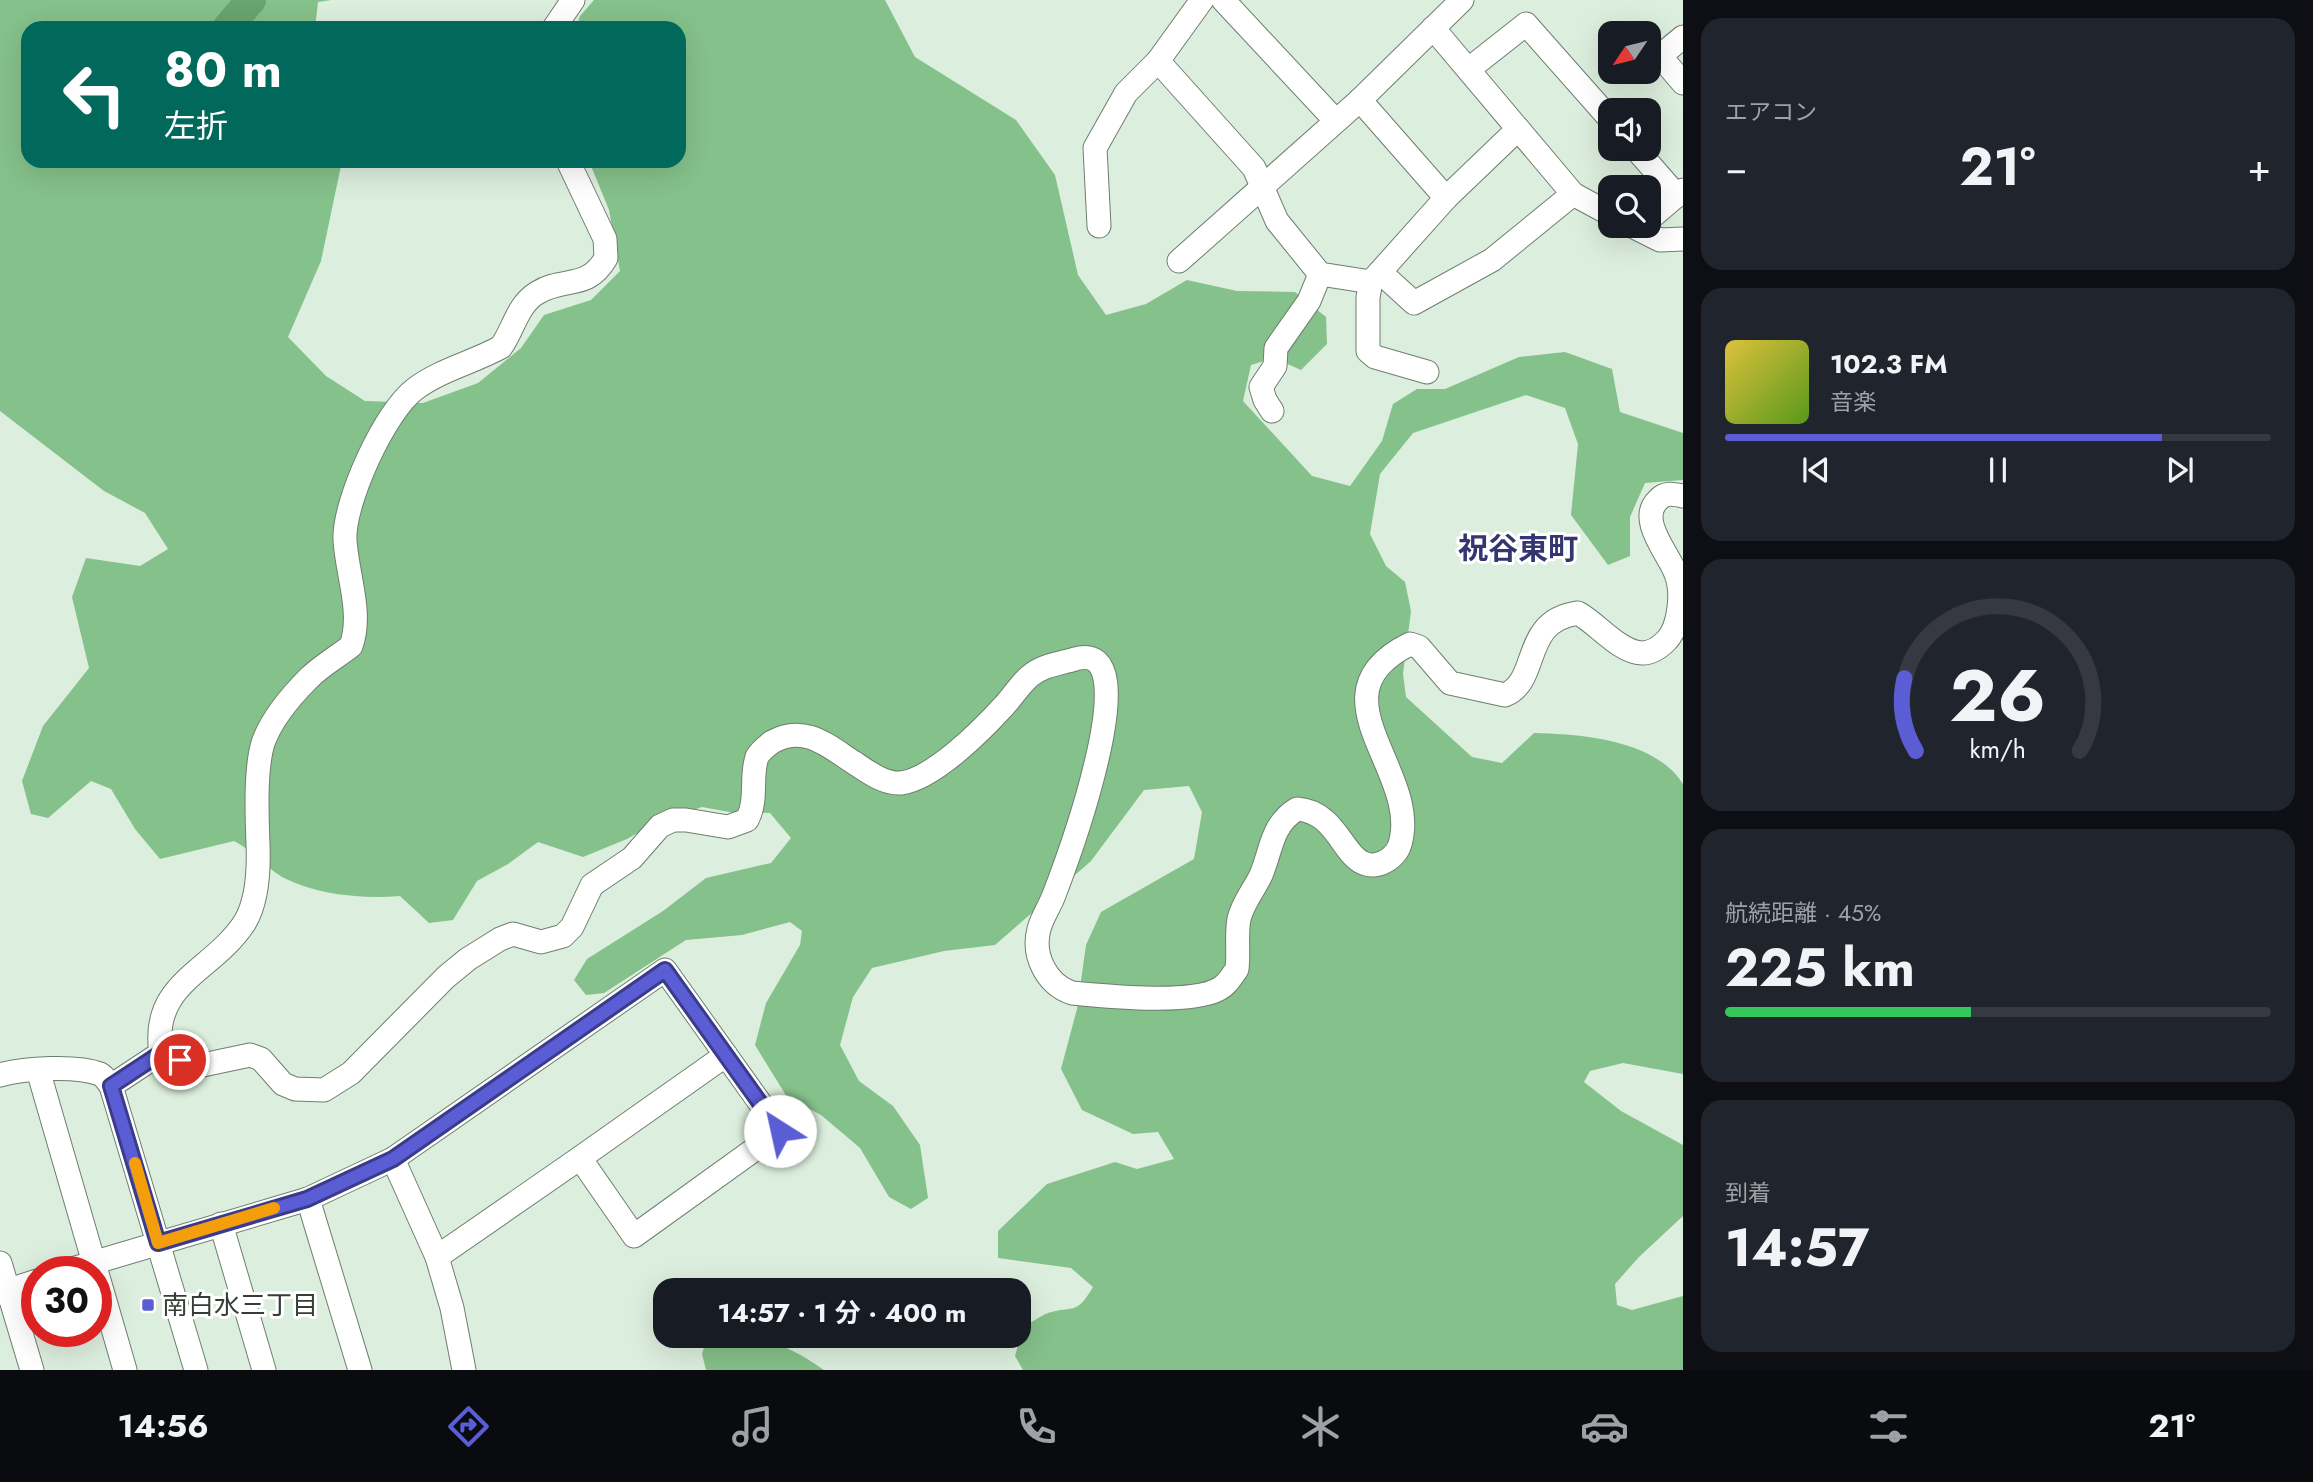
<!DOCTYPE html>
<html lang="ja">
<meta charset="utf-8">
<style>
:root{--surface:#171b24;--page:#20242c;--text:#f1f3f6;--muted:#9ea1a6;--line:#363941;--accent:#5a5dd4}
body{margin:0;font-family:Jost,"Noto Sans JP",sans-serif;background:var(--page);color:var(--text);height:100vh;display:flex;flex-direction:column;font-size:26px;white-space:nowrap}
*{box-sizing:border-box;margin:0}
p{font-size:23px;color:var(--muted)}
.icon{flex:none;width:38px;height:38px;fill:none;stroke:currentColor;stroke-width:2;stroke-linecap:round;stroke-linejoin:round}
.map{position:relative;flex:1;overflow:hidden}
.sheet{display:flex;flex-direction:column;gap:18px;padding:18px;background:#0d0f14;width:630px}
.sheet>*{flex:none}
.banner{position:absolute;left:21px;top:21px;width:665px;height:147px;border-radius:21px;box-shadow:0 7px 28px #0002;background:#00695c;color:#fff;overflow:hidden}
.needle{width:46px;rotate:235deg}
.tools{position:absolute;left:1598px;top:21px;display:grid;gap:14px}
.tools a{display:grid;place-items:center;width:63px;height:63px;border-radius:14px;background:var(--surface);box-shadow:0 7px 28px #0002;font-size:35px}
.speed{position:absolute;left:21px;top:1256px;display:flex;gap:14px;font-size:35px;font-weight:700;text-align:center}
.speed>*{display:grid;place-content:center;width:91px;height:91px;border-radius:50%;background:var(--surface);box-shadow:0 7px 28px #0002;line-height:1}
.speed .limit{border:10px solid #d22;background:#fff;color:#111}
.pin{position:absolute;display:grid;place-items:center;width:60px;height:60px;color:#fff;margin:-30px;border:4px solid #fff;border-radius:50%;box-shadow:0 2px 7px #0007}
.me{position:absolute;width:77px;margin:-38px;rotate:325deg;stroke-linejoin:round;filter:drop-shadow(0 0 5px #0008)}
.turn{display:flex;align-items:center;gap:24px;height:147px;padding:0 28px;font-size:32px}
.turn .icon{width:91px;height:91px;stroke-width:2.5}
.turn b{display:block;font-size:49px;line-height:60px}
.big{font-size:52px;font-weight:700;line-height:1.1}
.sheet .card{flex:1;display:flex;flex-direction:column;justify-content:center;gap:10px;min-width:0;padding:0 24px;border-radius:21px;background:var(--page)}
.sheet .dial{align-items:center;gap:0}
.dial svg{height:182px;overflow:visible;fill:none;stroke:var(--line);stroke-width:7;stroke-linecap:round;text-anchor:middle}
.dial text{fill:var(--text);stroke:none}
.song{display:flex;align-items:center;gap:21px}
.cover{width:84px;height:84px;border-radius:10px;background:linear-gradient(135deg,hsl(50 70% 55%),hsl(90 70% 35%))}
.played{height:7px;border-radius:4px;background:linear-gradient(90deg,var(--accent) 80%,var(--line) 80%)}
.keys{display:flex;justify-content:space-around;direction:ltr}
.heat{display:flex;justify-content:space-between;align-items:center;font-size:38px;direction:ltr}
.charge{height:10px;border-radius:5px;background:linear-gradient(90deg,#34c759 45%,var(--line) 0)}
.trip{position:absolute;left:653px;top:1278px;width:378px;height:70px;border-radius:21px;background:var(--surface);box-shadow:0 7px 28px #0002;font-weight:700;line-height:70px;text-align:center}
.tab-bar{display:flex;height:112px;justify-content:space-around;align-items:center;background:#090b0e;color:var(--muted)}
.tab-bar .icon{width:49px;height:49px}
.tab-bar .selected{color:var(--accent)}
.tab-bar b{font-size:32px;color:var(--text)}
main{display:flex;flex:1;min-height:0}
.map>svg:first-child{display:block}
.forest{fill:#85c18a}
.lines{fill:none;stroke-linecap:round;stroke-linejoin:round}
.river{stroke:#68a46e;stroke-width:30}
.minor-casing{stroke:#6e7e6f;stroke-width:25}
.minor{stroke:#fff;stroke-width:23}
.route-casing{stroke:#3a3c8a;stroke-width:18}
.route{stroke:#5a5dd4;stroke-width:12}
.slow{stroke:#f59e0b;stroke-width:12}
.poi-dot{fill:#5a5dd4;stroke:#fff;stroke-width:2.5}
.labels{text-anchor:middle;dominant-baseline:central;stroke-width:6;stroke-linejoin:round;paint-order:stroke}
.poi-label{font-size:26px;fill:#363d36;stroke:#fff;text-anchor:start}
.quarter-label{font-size:30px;font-weight:bold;fill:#333671;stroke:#fff}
</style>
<main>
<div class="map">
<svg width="1683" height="1370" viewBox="0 0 1683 1370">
<rect width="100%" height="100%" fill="#dceedd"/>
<g class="forest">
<path d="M0,0h331l-13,2 -3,26h-287v133h314l-21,100 -33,76 38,39 39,25 58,2 55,-20 43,-35 23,-33 47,-15 29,-29 -11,-61 -20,-49h90v-133h-103l4,-12 14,-16h291l30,57 101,63 39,55 23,100 28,40 40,-11 41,-24 50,11 58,1 31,25 1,27 -26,26 -27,-12 -23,7 -8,36 69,75 38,10 32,-45 11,-37 24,-15h28l74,-32 46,-5 47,17 8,43 63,21v47l-38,3 -15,34v39l-22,9 -37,-50 7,-71 -13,-36 -39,-13 -113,38 -33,41 -10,60 16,32 19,16 6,29 -8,63 3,23 66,60 30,6 32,-30c47,1 122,7 149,51v290l-60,-11 -33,8 -6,11 37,29 62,34v71l-44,41 -24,27 2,21 15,5 51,-14v74h-660l-8,-14 8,-29c8,-4 17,-11 25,-14 26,-8 28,3 45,-26l-22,-19 -73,-10v-27l49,-47 68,-22 22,7 37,-10 -16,-27 -25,2 -51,-24 -21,-41 16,-60 9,-64 15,-33 93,-53 8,-47 -13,-26 -45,4 -53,71 -96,84 -51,6 -72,17 -19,29 -13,48 19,36 34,25 27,39 8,53 -17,11 -22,-12 -29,-49 -39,-33 -34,-18 -32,-52 11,-42 34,-58 2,-14 -12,-9 -48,13 -56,5 -82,53 -18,2 -12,-15 13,-21 76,-48 43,-33 65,-15 20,-25 -21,-25 -41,-1 -27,-5 -47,16 -28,16 -44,18 -45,-15 -30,22 -31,17 -24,39 -24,3 -29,-27c-38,3 -83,-1 -118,-19 -17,-10 -30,-27 -48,-36l-74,18 -25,-30 -24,-40 -20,-8 -43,37 -17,-4 -9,-33 21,-55 46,-58 -17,-71 14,-39 54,8 28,-17 -23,-36 -41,-22 -104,-80z"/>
<path d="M708,1335c50,0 75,6 116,35h-118l-4,-16z"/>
</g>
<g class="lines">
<path class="river" d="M227,28l24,-28"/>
<g class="minor-casing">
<g id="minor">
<path d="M1223,0l112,120"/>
<path d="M554,28l19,-28"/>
<path d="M1433,28l140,166 37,20"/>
<path d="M1683,37l-23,19 23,27"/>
<path d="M1158,61l96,107 23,53 43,53 51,8 75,-84 72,-69"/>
<path d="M1469,69l57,-45 84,95"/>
<path d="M1360,100l86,98"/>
<path d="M1636,149l41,47"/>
<path d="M1648,220l35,-30"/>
<path d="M1099,226l-4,-78 31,-55 32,-32 44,-61"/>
<path d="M1632,226l28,14 23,-1"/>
<path d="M1179,261l181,-161 102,-100"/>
<path d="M1380,272l34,31 78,-43 81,-66"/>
<path d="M1371,282l-3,15v54l7,6 52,15"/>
<path d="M1272,411l-7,-11 -4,-13 14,-21 1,-18 33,-47 11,-27"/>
<path d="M161,1053l37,13 52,-11 11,4 22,25 12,5 29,1 27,-17 95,-96 22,-18 32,-20 13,-5 28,8 22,-6 9,-9 20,-42 40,-27 28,-32 13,-6h13l42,7 19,-7c11,-20 3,-43 10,-63 3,-6 10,-11 15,-15 32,-18 55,3 81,20 14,9 30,22 48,21 32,-4 80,-52 101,-75 10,-10 18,-24 28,-32 13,-11 29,-12 45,-17 77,-23 -11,210 -21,236 -4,11 -12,22 -15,34 -7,26 7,55 33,64 34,3 118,12 147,-4 8,-4 13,-13 18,-20 2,-16 -1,-34 2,-50 4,-17 15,-29 22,-44 11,-26 10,-50 36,-66 44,3 46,58 77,56 11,-1 21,-9 25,-18 26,-73 -93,-152 11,-203l9,3 31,36 55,12c36,-15 15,-74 73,-82 20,11 41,39 64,40 10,0 18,-6 24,-12 14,-14 17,-50 10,-67 -7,-20 -39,-54 -18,-74 7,-8 16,-6 25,-4"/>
<path d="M38,1070l87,300"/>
<path d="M0,1075c23,-7 77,-10 100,-1 4,2 8,8 11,12l85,284"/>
<path d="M111,1086l50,-33c-11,-71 52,-81 84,-131 13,-22 14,-53 13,-78 -1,-27 -3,-75 5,-101 8,-23 28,-47 46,-65 12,-12 28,-21 42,-32 12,-33 -4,-71 -6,-106 -2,-37 40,-129 70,-151 25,-19 59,-27 86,-42 13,-18 16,-42 36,-54 27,-17 50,-2 69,-35l-1,-19 -37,-78"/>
<path d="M393,1159l44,98 143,-99"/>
<path d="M308,1199l52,171"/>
<path d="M221,1224l43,146"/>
<path d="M437,1257l15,51 12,62"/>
<path d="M0,1263l32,107"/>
<path d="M62,1272l246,-73 85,-40 272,-189 115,161 -146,105 -54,-78 146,-103"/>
<path d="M0,1293l37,-12"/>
</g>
</g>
<use href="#minor" class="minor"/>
</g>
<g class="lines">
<g class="route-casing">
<path id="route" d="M180,1060l-19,-7 -50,33 47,157 149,-44 86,-40 272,-189 115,161"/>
</g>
<use href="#route" class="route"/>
<path class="slow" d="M135,1163l23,80 116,-35"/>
</g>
<rect class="poi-dot" x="141" y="1298" width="14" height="14" rx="3.5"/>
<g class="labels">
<g class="poi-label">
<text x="162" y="1305">南白水三丁目</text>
</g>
<g class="quarter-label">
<text x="1518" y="548">祝谷東町</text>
</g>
</g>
</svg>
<div class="tools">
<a><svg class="needle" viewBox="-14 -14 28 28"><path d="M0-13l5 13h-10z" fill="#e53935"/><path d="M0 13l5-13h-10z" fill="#9ea1a6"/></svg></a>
<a><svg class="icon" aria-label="sound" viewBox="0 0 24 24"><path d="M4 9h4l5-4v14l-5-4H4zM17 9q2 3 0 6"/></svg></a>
<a><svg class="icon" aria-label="search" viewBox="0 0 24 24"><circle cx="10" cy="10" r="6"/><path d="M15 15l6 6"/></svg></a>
</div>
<div class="speed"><div class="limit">30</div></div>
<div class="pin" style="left:180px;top:1060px;background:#d93025"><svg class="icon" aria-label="arrive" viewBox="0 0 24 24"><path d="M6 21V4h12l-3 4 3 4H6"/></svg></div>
<svg class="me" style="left:780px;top:1131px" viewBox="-20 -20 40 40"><circle r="19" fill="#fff"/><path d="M0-13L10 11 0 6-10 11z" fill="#5a5dd4"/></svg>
<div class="trip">14:57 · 1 分 · 400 m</div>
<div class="banner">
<div class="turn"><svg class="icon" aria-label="left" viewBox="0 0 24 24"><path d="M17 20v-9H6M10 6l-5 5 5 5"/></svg><div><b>80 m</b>左折</div></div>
</div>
</div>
<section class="sheet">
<div class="card"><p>エアコン</p>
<div class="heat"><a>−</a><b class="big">21°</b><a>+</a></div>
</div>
<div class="card">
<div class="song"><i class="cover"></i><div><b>102.3 FM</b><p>音楽</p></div></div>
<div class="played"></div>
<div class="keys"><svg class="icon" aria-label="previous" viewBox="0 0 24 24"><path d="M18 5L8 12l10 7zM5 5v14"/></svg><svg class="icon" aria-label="pause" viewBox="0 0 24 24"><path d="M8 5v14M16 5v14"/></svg><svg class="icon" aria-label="next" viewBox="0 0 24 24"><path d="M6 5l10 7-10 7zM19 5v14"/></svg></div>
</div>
<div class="card dial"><svg viewBox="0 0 100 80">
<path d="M14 69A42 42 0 1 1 86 69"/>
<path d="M14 69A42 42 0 0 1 9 37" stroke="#5a5dd4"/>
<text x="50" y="56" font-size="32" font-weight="700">26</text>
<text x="50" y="72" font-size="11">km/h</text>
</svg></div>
<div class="card"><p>航続距離 · 45%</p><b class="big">225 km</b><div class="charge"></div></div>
<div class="card"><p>到着</p><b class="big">14:57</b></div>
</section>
</main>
<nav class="tab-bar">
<b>14:56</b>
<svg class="icon selected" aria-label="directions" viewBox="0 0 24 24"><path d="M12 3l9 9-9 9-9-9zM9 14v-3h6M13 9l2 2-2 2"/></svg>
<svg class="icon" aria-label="music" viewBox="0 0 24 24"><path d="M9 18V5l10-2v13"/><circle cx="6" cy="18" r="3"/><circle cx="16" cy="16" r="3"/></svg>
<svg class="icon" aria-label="phone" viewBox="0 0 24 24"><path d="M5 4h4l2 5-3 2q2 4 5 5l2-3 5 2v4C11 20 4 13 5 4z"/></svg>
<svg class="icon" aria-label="climate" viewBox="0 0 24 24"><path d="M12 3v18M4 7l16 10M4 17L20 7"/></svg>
<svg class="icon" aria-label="car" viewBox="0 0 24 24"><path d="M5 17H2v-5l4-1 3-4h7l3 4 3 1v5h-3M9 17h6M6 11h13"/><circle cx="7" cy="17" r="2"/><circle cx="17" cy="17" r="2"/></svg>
<svg class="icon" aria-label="filters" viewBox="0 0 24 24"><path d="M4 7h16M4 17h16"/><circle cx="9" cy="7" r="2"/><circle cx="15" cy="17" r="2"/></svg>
<b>21°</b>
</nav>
